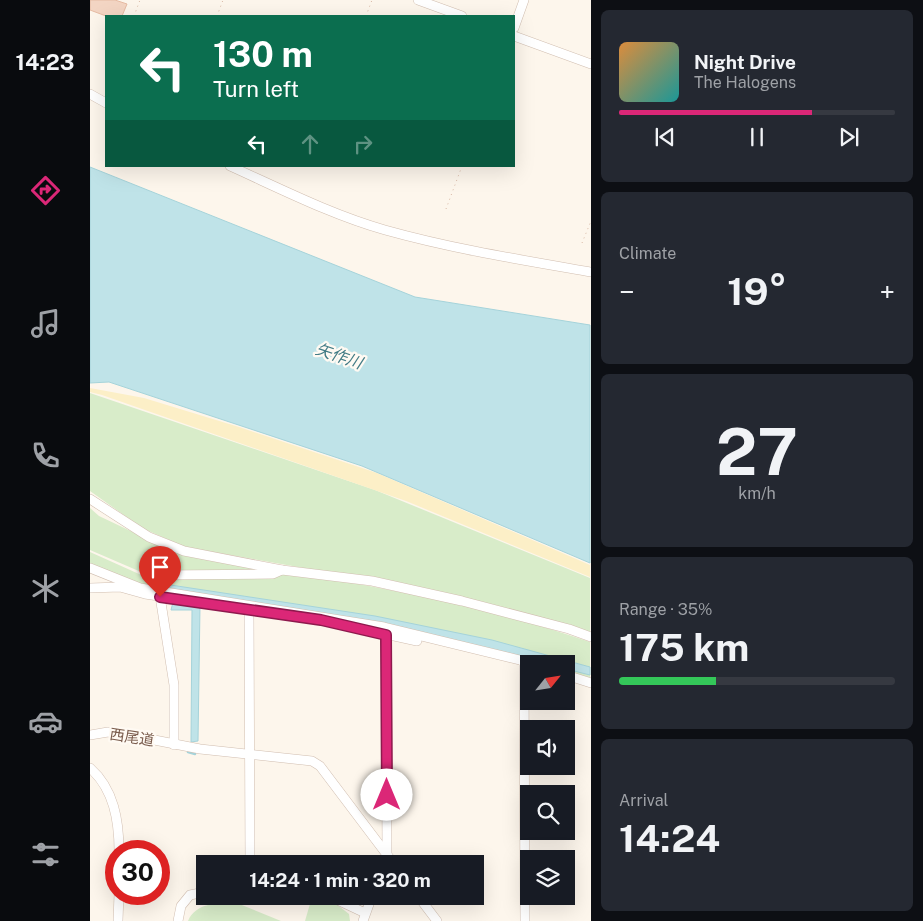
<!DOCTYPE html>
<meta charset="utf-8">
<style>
:root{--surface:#171b24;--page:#242831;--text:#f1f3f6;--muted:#9ea1a6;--line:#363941;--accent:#db2777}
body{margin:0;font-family:"Public Sans","Noto Sans JP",sans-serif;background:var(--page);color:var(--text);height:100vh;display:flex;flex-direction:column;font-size:19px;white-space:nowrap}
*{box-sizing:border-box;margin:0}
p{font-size:16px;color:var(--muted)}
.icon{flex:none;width:28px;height:28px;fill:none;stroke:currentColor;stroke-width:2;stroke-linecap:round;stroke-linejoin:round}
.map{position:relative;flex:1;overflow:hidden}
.drawer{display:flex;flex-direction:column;gap:10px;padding:10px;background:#0d0f14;width:332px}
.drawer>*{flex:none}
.hud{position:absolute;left:15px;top:15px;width:410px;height:152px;border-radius:0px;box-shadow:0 5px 20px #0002;background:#0b6e4f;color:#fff;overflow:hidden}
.needle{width:32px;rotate:60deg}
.tools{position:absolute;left:430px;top:655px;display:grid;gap:10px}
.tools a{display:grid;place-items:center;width:55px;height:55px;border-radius:0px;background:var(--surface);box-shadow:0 5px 20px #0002;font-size:25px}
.speed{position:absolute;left:15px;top:840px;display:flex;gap:10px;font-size:25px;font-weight:700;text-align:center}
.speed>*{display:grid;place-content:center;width:65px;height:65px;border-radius:50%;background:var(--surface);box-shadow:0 5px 20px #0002;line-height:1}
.speed .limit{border:8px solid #d22;background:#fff;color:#111}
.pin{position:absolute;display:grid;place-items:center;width:42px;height:42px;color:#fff;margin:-51px -21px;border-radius:50% 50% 50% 0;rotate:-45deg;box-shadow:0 0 5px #0007}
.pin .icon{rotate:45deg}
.me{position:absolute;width:55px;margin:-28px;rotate:0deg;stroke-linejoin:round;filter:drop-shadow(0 0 4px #0008)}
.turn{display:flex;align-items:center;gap:18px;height:105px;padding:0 25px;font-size:22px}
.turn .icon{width:65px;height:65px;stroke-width:2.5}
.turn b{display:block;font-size:35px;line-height:42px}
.lanes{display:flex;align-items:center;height:48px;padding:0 25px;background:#0003;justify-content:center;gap:25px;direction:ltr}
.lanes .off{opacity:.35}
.big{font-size:38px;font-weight:700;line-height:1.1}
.drawer .tile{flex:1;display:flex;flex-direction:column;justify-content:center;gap:8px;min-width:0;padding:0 18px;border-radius:8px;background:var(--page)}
.drawer .dial{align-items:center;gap:0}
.dial b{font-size:65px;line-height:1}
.song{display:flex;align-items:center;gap:15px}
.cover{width:60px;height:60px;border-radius:8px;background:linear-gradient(135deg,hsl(30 70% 55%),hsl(180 70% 35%))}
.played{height:5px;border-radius:2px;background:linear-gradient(90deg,var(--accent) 70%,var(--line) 70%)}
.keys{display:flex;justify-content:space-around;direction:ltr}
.heat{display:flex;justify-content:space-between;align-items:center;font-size:28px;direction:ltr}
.charge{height:8px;border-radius:4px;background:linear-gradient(90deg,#34c759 35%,var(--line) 0)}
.trip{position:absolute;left:106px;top:855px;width:288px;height:50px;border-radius:0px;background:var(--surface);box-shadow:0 5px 20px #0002;font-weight:700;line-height:50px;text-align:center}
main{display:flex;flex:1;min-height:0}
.tabs{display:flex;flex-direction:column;width:90px;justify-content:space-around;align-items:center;background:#090b0e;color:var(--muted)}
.tabs .icon{width:35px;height:35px}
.tabs .current{color:var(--accent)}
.tabs b{font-size:22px;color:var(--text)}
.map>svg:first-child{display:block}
.green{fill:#d8ecc9}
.sand{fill:#fcefc7}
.water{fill:#bfe3e8;stroke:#a5d3da}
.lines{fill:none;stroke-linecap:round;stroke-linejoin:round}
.stream{stroke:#a5d3da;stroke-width:2.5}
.building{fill:#f3d5c3;stroke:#e6bba3}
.minor-casing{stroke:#d1beb0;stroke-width:10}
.path{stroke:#d9b8a5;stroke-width:1;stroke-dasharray:1 4;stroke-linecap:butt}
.minor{stroke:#fff;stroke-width:9}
.route-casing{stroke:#8e194d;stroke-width:12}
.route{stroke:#db2777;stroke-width:9}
.labels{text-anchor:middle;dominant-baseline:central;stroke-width:4.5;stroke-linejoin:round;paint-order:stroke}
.street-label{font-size:15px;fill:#7a5c4d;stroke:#fffaf3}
.water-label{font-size:16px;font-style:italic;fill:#437c86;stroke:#fffaf3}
</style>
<main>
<nav class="tabs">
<b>14:23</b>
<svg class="icon current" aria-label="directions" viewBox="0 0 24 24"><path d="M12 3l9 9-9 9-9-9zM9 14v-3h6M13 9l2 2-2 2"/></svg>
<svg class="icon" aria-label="music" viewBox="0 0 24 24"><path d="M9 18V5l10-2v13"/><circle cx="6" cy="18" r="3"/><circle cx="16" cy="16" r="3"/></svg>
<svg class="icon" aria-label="phone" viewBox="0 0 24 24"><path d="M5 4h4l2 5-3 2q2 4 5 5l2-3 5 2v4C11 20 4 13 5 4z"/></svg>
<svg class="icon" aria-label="climate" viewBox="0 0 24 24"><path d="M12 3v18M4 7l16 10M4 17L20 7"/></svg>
<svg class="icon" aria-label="car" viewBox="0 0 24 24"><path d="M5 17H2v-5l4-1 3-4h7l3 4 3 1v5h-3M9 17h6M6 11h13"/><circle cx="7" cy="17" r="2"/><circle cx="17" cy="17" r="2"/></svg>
<svg class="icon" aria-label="filters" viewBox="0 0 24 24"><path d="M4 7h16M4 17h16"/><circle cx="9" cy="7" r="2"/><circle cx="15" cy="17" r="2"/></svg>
</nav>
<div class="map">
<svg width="501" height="921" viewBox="0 0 501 921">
<rect width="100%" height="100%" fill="#fdf6ec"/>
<g class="green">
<path d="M0,393l285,97 215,88v56l-178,-47 -227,-40 -43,-19 -52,-37z"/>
<path d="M0,508l9,8 78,37 91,18 -103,-1 -7,2 -4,21 -64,-20v-21l58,26 7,-5 -7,2 -58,-25z"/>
<path d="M196,572c103,16 206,36 304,70v40l-24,-8v-10h-34l-371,-79 6,-8z"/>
<path d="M222,897l19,3 18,14 1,7h-45z"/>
<path d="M142,901l49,20h-93c8,-18 27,-17 44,-20z"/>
</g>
<path class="sand" d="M0,388l54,10 95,29 138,46 213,92v12l-184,-76 -304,-106 -12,-3z"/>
<g class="water">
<path d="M0,167l325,130 175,28v238l-228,-97 -253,-84 -19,1z"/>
<path d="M74,584l211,32 117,24 98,27v8l-24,-6v-5h-17l-104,-26 -283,-49z"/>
<path d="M83,602l27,3 -2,136 -7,1 1,-132h-21z"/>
</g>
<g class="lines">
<path class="stream" d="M98,752l7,2"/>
</g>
<path class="building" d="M0,0h25l12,4 -5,12h-16l-16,-6z"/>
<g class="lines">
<g class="minor-casing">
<g id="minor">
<path d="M328,0l44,16"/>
<path d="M424,28l10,-28"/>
<path d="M424,36l77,28"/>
<path d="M0,94l16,9"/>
<path d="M140,166c51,23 102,49 155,64 68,19 137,30 206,42"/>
<path d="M0,499l59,38 35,14 98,19 90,11 90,20 107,28 22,8"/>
<path d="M0,568l50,20 244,39 152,37"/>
<path d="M0,588l30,-1 25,7 61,9"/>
<path d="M159,610l1,254"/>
<path d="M259,626l68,15"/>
<path d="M434,663l1,258"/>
<path d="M476,675l25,8"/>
<path d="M0,735l18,-3 11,1 81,16 112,12 8,5 74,98"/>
<path d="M84,745v-60l-15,-95 1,-13 3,-2 110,-1 9,-4"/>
<path d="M0,768c24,21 29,53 29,83"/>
<path d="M294,864l3,-10 -1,-219"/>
<path d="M239,896l36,17"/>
<path d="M328,896l19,25"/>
<path d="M28,921l1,-27"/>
<path d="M88,921l3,-15 9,-11 15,-3"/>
<path d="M273,921l9,-25"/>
</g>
</g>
<g class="path">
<path d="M44,16l6,-16"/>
<path d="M127,16l6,-16"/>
<path d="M276,16l6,-16"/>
<path d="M356,209l16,-43"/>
<path d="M492,243l9,-22"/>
</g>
<use href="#minor" class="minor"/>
</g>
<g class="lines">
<g class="route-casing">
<path id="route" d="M70,597l161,23 65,15 1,160"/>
</g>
<use href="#route" class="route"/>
</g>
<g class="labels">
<g class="street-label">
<text transform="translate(42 737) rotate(9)">西尾道</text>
</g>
<g class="water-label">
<text transform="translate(249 356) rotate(19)">矢作川</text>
</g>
</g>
</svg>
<div class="tools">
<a><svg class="needle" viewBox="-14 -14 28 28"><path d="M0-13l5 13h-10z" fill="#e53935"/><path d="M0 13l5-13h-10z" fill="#9ea1a6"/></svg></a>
<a><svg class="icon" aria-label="sound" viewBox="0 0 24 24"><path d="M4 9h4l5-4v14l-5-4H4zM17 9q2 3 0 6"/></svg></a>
<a><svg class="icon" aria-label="search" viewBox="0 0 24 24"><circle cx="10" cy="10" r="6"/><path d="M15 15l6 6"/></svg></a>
<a><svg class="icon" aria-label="layers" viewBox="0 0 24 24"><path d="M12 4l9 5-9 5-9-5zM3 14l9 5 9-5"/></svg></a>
</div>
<div class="speed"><div class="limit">30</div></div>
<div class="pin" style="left:70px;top:597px;background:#d93025"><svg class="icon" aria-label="arrive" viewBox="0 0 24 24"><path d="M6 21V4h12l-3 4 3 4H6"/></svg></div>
<svg class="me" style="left:297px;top:795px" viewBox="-20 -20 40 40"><circle r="19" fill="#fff"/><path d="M0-13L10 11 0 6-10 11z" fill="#db2777"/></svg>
<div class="trip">14:24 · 1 min · 320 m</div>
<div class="hud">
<div class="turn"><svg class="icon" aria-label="left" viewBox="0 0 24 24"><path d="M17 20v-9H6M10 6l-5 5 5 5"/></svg><div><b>130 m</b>Turn left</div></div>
<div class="lanes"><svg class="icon" aria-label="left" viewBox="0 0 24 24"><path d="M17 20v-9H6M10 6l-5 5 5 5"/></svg><svg class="icon off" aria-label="ahead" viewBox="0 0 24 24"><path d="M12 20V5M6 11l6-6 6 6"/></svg><svg class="icon off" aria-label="right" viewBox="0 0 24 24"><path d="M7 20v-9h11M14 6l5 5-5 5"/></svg></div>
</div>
</div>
<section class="drawer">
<div class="tile">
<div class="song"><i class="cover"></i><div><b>Night Drive</b><p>The Halogens</p></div></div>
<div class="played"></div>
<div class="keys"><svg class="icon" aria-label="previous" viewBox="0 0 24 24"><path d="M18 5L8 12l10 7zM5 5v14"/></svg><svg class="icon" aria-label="pause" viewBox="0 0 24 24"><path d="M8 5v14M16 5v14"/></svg><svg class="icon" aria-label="next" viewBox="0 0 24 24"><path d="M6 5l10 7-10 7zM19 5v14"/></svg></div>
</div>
<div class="tile"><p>Climate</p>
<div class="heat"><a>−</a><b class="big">19°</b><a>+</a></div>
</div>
<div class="tile dial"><b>27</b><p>km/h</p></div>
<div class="tile"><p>Range · 35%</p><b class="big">175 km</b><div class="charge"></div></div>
<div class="tile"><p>Arrival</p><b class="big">14:24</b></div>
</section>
</main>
